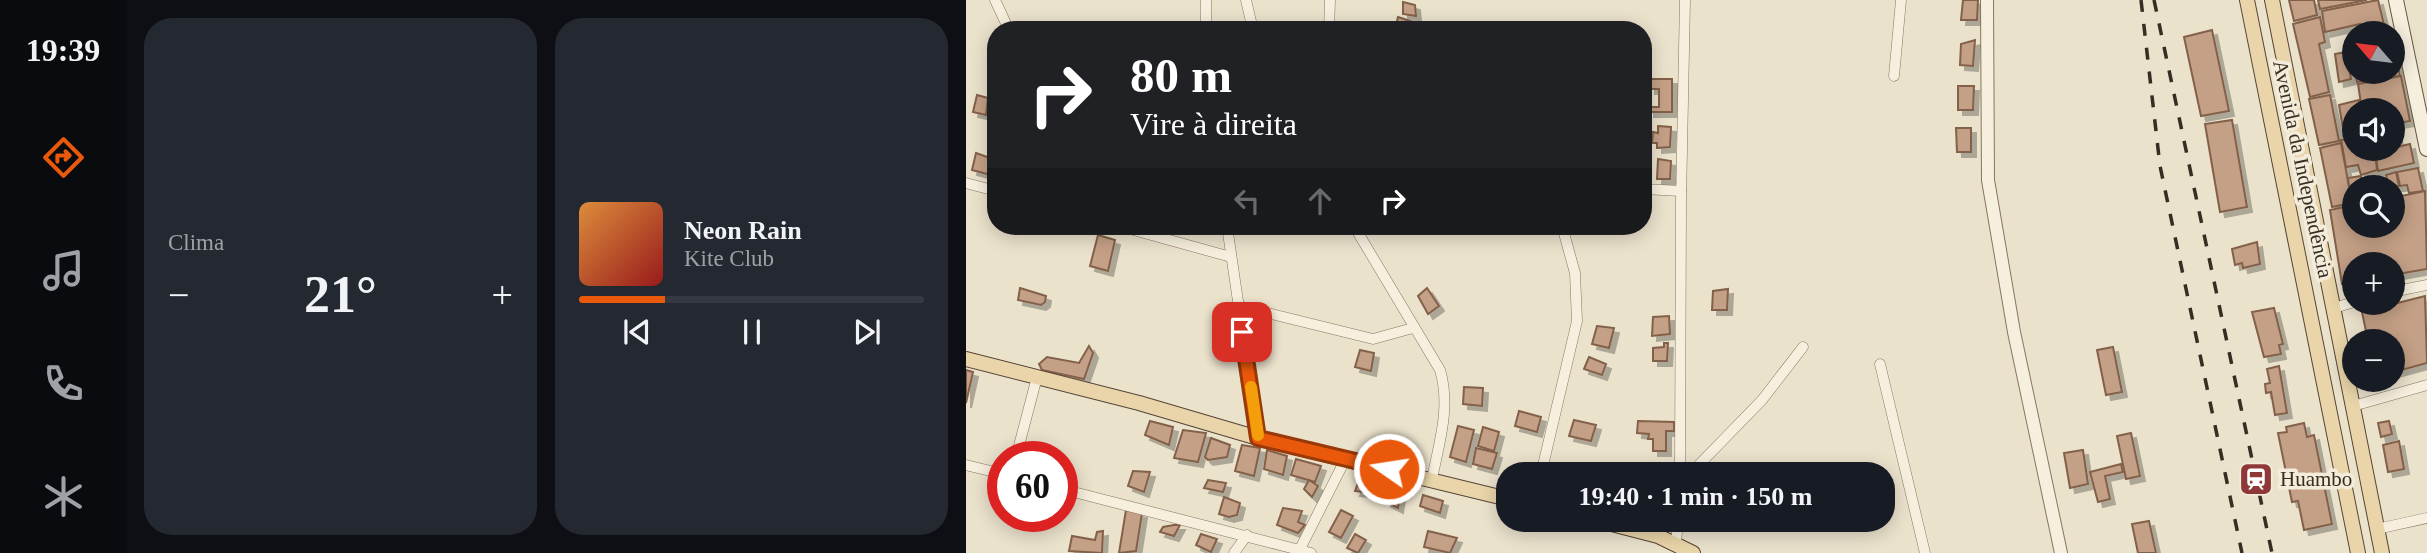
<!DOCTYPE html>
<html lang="pt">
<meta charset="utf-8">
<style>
:root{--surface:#171b24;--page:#242831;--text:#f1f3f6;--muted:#9ea1a6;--line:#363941;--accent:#ea580c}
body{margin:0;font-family:"Times New Roman",serif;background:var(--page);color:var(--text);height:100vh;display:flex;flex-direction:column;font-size:26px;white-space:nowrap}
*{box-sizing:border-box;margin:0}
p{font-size:23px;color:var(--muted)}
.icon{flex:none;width:38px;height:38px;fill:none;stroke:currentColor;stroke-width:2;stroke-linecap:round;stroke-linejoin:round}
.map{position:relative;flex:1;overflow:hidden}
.drawer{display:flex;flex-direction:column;gap:18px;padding:18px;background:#0d0f14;width:840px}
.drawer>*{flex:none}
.top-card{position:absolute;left:21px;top:21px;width:665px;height:214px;border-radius:28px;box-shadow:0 4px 18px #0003;background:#202124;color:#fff;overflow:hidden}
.needle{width:46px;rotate:298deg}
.fabs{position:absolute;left:1376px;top:21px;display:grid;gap:14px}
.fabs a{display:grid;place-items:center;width:63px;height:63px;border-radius:50%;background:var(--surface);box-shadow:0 4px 18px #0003;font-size:35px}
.speed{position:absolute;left:21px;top:441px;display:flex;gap:14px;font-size:35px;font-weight:700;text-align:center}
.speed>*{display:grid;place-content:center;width:91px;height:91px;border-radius:50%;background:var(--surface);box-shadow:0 4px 18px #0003;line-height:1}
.speed .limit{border:10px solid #d22;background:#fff;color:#111}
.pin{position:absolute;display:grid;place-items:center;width:60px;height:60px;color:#fff;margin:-30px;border-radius:14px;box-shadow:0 4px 10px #0006}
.me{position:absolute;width:77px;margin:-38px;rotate:283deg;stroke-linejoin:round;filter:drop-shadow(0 0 5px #0008)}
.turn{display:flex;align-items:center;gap:24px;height:147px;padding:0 28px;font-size:32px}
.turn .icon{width:91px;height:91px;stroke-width:2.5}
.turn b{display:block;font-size:49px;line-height:60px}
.lanes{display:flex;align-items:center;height:66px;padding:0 28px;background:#0003;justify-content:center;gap:35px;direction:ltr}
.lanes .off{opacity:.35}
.big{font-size:52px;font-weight:700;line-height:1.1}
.drawer .card{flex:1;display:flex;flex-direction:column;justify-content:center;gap:10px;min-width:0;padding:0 24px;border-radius:28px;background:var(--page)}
.song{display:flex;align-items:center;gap:21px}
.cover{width:84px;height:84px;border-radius:10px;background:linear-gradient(135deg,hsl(30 70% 55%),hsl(0 70% 35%))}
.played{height:7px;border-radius:4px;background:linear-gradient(90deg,var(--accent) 25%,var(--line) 25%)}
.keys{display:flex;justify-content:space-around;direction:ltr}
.heat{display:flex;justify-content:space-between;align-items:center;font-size:38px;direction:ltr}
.drawer .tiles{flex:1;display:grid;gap:18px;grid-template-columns:repeat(2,1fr)}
.trip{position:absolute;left:530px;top:462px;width:399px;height:70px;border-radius:28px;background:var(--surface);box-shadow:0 4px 18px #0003;font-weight:700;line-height:70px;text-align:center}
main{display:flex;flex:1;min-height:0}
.dock{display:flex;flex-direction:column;width:126px;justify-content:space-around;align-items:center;background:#090b0e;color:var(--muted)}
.dock .icon{width:49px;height:49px}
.dock .current{color:var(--accent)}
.dock b{font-size:32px;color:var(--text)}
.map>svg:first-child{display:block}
.building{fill:#c4a086;stroke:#83614a;stroke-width:2;filter:url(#shadow)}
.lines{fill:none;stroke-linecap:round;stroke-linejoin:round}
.minor-casing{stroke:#867561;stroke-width:11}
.tertiary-casing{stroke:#867561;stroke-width:14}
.secondary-casing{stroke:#685644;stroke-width:16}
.primary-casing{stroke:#554435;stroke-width:16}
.minor{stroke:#f6efde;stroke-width:10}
.tertiary{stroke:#f6efde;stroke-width:12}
.secondary{stroke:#f6efde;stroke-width:14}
.primary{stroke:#e9d5a9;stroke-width:14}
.rail{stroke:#382d23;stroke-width:3.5;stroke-dasharray:12 12;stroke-linecap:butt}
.route-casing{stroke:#983908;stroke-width:18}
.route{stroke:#ea580c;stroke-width:12}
.slow{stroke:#f59e0b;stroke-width:12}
.labels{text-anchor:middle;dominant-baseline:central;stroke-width:7;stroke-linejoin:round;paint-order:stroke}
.street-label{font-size:21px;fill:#382d23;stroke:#f3ecda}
.poi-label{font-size:21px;fill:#382d23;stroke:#f3ecda;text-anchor:start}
</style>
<main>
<nav class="dock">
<b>19:39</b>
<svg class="icon current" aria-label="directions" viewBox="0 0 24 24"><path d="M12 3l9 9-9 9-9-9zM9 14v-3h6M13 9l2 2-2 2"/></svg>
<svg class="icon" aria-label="music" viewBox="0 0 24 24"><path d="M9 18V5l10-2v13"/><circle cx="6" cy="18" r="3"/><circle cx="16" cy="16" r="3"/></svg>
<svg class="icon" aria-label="phone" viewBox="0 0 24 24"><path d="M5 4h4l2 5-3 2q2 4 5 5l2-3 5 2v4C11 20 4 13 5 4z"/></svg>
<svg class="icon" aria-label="climate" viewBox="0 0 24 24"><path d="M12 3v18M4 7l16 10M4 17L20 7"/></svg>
</nav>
<section class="drawer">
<div class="tiles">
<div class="card"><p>Clima</p>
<div class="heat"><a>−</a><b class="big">21°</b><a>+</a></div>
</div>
<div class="card">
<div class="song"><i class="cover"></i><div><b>Neon Rain</b><p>Kite Club</p></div></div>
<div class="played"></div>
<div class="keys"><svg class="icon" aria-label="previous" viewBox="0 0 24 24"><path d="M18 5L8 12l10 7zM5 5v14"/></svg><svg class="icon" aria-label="pause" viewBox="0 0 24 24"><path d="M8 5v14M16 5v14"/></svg><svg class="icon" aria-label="next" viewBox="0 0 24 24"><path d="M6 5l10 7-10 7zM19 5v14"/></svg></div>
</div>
</div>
</section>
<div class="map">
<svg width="1461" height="553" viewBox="0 0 1461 553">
<defs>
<filter id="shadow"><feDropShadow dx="5" dy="5" stdDeviation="0" flood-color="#0004"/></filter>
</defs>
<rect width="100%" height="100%" fill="#ebe2cc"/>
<g class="building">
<path d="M997,0h15l-1,20h-16z"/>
<path d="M1323,0h25l3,15 -23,6z"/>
<path d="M1352,0h49l-47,9z"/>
<path d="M1412,0l7,29 -23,4 -2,-9 -35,8 -3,-21z"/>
<path d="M437,2l12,3 1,11 -13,-2z"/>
<path d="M432,17l21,7 -2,6 -22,-1z"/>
<path d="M1354,17l5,25 -6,2 10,48 -19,5 -17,-73z"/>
<path d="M1246,30l17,81 -28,5 -17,-79z"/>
<path d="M1009,40l-2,26 -13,-1 1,-21z"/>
<path d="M1426,42l8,34 -21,3 -2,-7h15z"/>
<path d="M1380,52l5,27 -12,3 -4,-28z"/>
<path d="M1389,72h20l2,6 -20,4z"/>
<path d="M1435,76l9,45 -18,3v-14h-30l-4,-26z"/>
<path d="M684,79h22v33h-23v-5h10v-18h-9z"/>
<path d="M992,86h16l-1,24h-15z"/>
<path d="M11,95l11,3 -2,17 -13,-3z"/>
<path d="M1364,95l9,46 -20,4 -10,-46z"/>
<path d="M1393,100l2,10h-7v23l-10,2 -5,-30z"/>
<path d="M1266,120l15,87 -27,5 -15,-88z"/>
<path d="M692,126l13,1 -1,20 -13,1v-5h-5l1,-11 5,1z"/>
<path d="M1429,126l3,15 -6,5v-19z"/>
<path d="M990,128h15v24h-14z"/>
<path d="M1388,138v11l21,2 2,19 -16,5 -3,-10 -12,2 -5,-27z"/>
<path d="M1375,143l11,60 -20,4 -12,-59z"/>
<path d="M1444,144l4,19 -36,8 -3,-19z"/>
<path d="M10,153l20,7 -5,15 -19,-5z"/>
<path d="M692,159l13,2 -1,18h-13z"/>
<path d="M1452,168l5,23 -14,2 -2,-8 -7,1 -3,-14z"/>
<path d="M1430,172l3,14 -10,1 -3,-12z"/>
<path d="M1395,176l2,11 -14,-1 -1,-8z"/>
<path d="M1410,179l2,8h-14l-1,-5z"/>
<path d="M1459,191l2,78 -35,6v-11h-38v18l-12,2 -12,-74 24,-5v21h38v-28z"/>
<path d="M132,235l17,5 -7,31 -18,-5z"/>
<path d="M1291,242l3,22 -17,4 -1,-5 -7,2 -3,-16z"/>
<path d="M54,288l26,8 -1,6 -4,3 -23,-5z"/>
<path d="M461,288l12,18 -11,8 -10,-18z"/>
<path d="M762,289l-1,21h-15l1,-19z"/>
<path d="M1459,296l2,67 -33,9 -2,-31h-24l-6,-29z"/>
<path d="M1308,308l9,36 -4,1 2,9 -17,3 -12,-45z"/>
<path d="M703,316l1,18 -18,2 1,-19z"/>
<path d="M631,326l17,2 -5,20 -17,-4z"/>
<path d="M698,343h4l-1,18h-14v-13l11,-1z"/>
<path d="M123,346l4,7 -9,26 -42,-9 -3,-6 8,-7 32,6z"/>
<path d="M1147,347l9,45 -16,3 -9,-45z"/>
<path d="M394,350l14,3 -3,18 -16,-4z"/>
<path d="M623,357l17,7 -4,11 -18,-6z"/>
<path d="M1313,366l8,47 -12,2 -4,-23 -5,1 -1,-9 5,-1 -3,-14z"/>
<path d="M0,370l7,2 -7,31z"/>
<path d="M498,387l19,1 -1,18 -19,-2z"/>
<path d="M553,411l22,6 -4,15 -22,-6z"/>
<path d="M608,420l22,5 -5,16 -22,-5z"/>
<path d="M184,421l23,6 -4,18 -24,-10z"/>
<path d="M672,421l36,1v9h-8v20h-13v-12h-5l1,-5 -12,-1z"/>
<path d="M1423,421l3,13 -11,3 -3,-14z"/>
<path d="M1338,423l3,14 7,-2 18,89 -28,6 -6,-29 -6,1 -14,-69 9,-1 -1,-5z"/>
<path d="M492,426l16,4 -8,32 -16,-5z"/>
<path d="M517,427l16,5 -5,19 -16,-5z"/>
<path d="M217,430l23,3 -8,29 -24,-4z"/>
<path d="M1165,433l9,43 -14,3 -9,-43z"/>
<path d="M245,438l19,7 -3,12 -19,3 -3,-3z"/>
<path d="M1433,441l5,28 -16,3 -5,-27z"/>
<path d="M276,445l18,3 -6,28 -19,-5z"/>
<path d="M510,448l21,5 -5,16 -19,-5z"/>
<path d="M301,450l20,6 -4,19 -19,-6z"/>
<path d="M1117,450l5,34 -18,4 -6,-35z"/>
<path d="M330,459l25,7 -6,16 -24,-7z"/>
<path d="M689,463l13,3 -2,8h-14z"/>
<path d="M1155,464l2,8 -18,4 5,23 -12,3 -8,-30z"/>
<path d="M167,471l17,1 -6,20 -16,-6z"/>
<path d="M395,476l18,4 -3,14 -21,-3z"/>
<path d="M242,480l18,3 -3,9 -19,-4z"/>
<path d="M343,480l9,6 -6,11 -8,-8z"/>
<path d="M424,483l11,6 -3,19 -12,-6z"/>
<path d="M457,495l20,6 -3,12 -20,-7z"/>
<path d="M258,497l16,6 -3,12 -8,2 -10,-3z"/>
<path d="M317,508l19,3 -4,11 7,3 -7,8 -21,-8z"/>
<path d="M160,510l16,3 -6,38 -17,2z"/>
<path d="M375,510l12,6 -12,22 -12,-6z"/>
<path d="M1183,521l7,32h-18l-6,-29z"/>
<path d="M208,525h6l-6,11 -14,-4 3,-5z"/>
<path d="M137,531l-1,22 -33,-2 3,-15 23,4 2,-8z"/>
<path d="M462,531l29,7 -7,15 -26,-6z"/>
<path d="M235,534l16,5 -6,13 -15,-7z"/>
<path d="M389,534l11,6 -8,13 -11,-5z"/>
</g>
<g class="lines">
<g class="minor-casing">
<g id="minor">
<path d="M29,0l14,30"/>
<path d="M240,0v30"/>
<path d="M280,0l7,30"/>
<path d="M363,30l1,-30"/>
<path d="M928,76l7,-76"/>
<path d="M0,183l30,8"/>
<path d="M677,189l38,2"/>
<path d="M153,226l112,31"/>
<path d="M261,226l31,212"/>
<path d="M388,226l86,144c11,37 -1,73 -8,109"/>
<path d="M1426,292l35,-7"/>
<path d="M273,306l134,33 40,-11"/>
<path d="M1368,308l20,-6"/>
<path d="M914,364l45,189"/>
<path d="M1387,406l74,-21"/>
<path d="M50,457l21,-80"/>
<path d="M0,465l37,9"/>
<path d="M575,474l36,-153 -2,-48 -13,-47"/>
<path d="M714,474l1,-274 4,-200"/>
<path d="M724,474l72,-74 41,-53"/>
<path d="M96,489l249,64"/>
<path d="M1411,529l50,-11"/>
<path d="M710,543l2,-23"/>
<path d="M268,553l13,-18"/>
<path d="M332,553l48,-95"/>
</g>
</g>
<g class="tertiary-casing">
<path id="tertiary" d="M1021,0l1,180 26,152 47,221"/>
</g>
<g class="secondary-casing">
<path id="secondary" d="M1430,0l31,149"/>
</g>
<g class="primary-casing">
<g id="primary">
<path d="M1281,0l111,553"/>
<path d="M1306,0l110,553"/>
<path d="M0,359l173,44 119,35 250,61"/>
<path d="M630,520l62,16 35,17"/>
</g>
</g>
<use href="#minor" class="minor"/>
<use href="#tertiary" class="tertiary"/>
<use href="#secondary" class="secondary"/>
<use href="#primary" class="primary"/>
<g class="rail">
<path d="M1175,0l19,166 82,387"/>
<path d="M1188,0l118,553"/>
</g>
</g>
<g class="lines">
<g class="route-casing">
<path id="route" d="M276,332l16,106 131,31"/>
</g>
<use href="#route" class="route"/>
<path class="slow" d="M285,387l7,48"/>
</g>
<defs>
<g id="station-square" transform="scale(1.75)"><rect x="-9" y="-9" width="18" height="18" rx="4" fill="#8f3838" stroke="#f3ecda"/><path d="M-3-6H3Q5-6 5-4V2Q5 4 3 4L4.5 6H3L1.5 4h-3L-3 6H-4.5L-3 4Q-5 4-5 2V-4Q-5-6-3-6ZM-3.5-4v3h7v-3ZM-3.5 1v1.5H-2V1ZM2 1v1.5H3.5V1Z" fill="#fff"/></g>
</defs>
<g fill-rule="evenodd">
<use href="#station-square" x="1290" y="479"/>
</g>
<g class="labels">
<g class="street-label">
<text transform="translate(1337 169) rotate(78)">Avenida da Independência</text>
</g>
<g class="poi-label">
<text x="1314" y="479">Huambo</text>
</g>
</g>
</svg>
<div class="fabs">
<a><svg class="needle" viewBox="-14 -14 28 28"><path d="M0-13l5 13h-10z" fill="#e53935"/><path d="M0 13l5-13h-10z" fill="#9ea1a6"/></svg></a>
<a><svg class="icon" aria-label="sound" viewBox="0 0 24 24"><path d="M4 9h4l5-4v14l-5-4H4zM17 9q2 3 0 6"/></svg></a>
<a><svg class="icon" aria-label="search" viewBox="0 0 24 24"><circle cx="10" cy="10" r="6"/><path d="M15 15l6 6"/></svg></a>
<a>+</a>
<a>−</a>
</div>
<div class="speed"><div class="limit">60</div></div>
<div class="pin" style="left:276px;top:332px;background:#d93025"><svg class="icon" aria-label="arrive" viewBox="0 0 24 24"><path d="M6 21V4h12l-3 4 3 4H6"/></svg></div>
<svg class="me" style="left:423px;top:469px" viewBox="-20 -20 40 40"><circle r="17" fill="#ea580c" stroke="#fff" stroke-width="3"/><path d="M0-11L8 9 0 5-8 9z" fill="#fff"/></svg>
<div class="trip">19:40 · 1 min · 150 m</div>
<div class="top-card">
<div class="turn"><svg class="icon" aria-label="right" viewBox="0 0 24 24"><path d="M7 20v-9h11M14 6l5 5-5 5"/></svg><div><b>80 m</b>Vire à direita</div></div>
<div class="lanes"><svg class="icon off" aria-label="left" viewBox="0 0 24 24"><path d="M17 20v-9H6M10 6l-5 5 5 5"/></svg><svg class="icon off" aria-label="ahead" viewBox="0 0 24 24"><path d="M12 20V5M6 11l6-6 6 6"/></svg><svg class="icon" aria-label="right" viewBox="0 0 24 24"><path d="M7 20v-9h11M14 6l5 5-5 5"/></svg></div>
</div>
</div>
</main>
